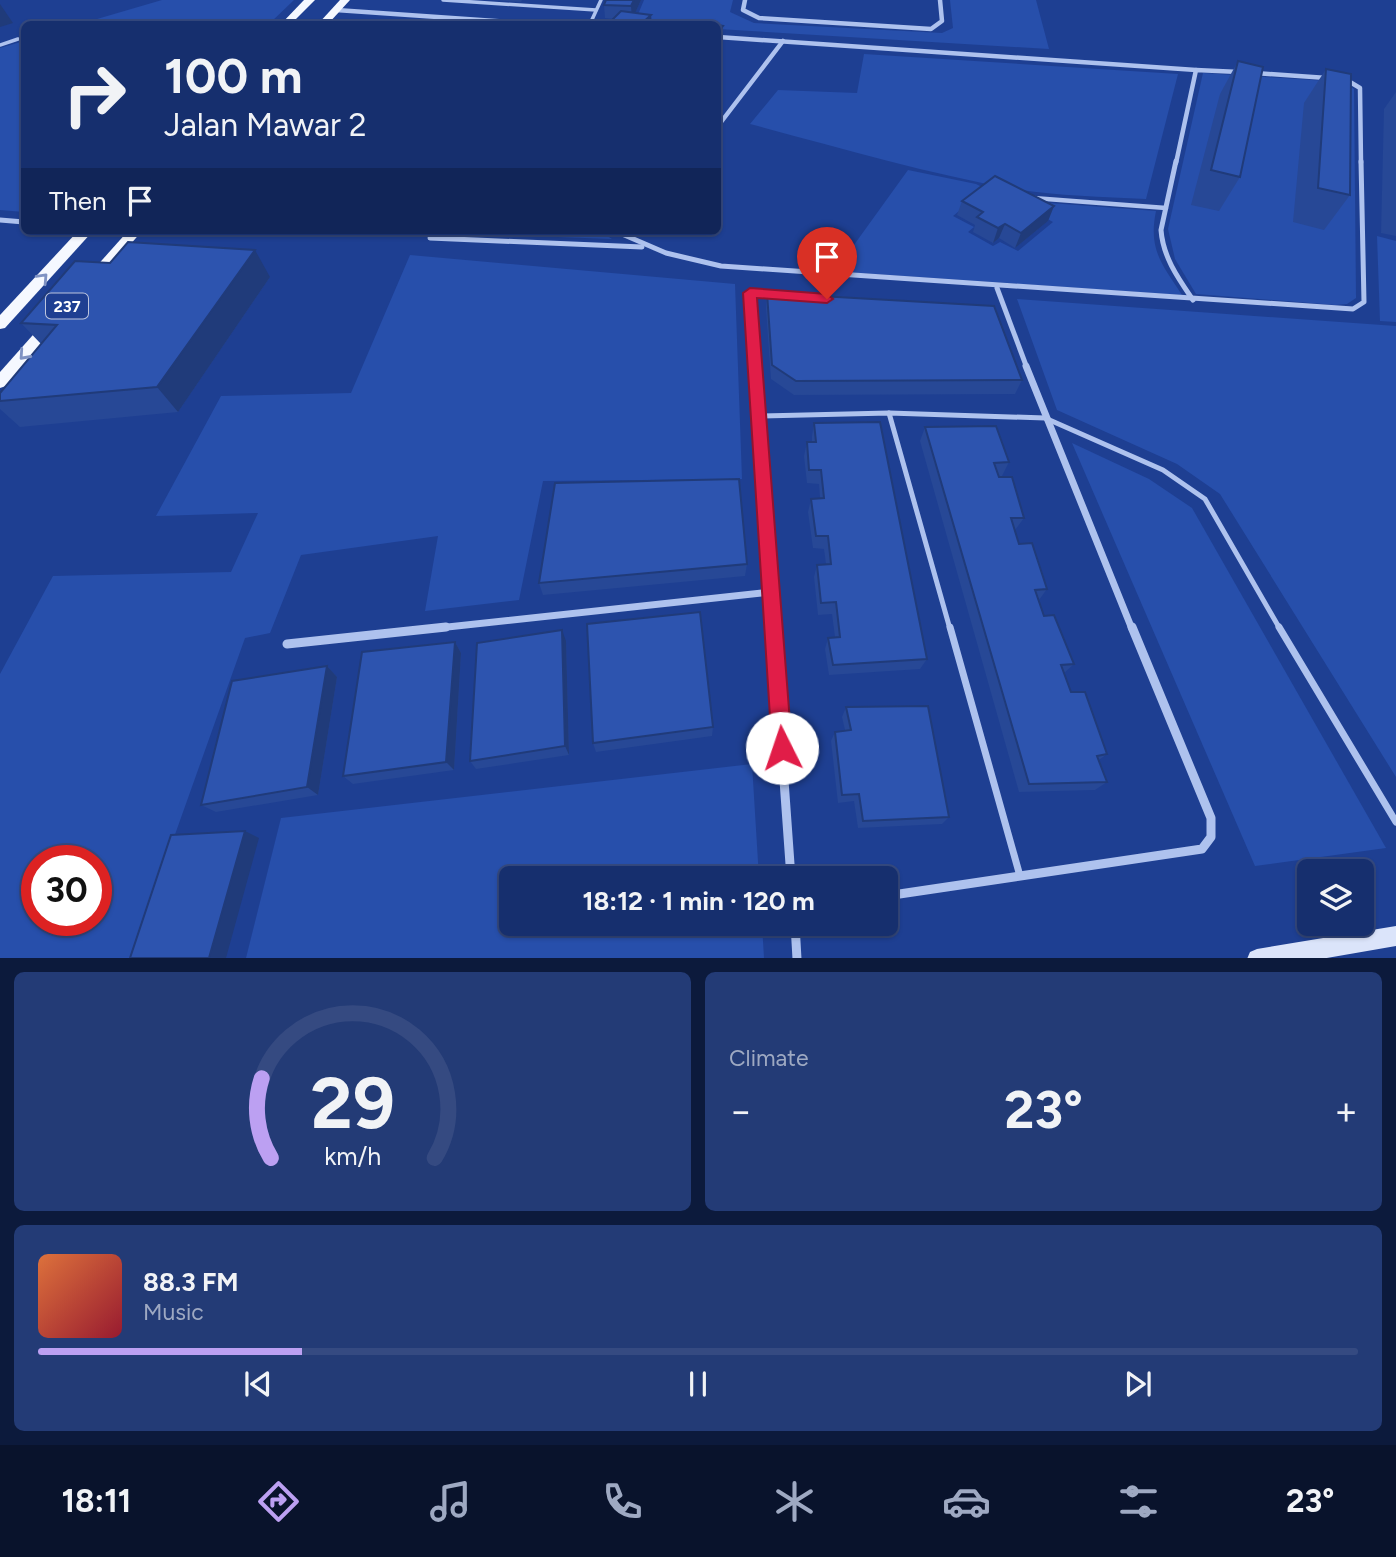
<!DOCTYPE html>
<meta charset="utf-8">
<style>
:root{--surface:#162f6e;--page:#233b76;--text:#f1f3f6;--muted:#9ea9c2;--line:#354a81;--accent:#bca0f2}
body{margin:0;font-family:Figtree,sans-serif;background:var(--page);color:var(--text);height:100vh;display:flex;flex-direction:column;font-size:26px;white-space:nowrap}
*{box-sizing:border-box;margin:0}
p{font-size:23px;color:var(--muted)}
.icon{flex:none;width:38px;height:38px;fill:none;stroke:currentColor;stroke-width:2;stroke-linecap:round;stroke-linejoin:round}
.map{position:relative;height:958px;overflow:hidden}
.side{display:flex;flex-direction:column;gap:14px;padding:14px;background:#0c1a3c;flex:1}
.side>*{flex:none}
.guide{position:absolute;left:21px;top:21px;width:700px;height:214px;border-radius:10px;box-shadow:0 2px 5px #0004,0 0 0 2px var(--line);background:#162f6e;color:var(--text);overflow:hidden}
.tools{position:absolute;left:1297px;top:859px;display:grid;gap:14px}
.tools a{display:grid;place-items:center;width:77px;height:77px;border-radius:10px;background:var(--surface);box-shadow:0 2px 5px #0004,0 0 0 2px var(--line);font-size:35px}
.speed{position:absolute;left:21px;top:845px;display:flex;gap:14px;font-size:35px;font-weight:700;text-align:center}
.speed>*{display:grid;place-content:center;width:91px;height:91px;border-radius:50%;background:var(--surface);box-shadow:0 2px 5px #0004,0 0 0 2px var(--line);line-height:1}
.speed .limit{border:10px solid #d22;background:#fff;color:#111}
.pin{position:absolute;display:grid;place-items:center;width:60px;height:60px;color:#fff;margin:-72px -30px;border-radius:50% 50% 50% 0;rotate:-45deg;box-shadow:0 0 7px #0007}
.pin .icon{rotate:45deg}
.me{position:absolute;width:77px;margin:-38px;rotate:356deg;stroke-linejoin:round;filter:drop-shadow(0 0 5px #0008)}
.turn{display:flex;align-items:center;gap:24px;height:147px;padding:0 28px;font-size:32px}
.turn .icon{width:91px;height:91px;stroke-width:2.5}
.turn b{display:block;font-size:49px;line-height:60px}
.then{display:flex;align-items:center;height:66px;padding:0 28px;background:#0003;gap:14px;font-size:26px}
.big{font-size:52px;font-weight:700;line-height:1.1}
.side .tile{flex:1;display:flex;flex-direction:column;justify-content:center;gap:10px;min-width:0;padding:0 24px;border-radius:10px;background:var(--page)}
.side .dial{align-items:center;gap:0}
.dial svg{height:182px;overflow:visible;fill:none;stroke:var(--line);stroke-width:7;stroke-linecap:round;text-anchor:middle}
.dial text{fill:var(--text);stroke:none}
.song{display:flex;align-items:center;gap:21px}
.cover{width:84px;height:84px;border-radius:10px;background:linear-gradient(135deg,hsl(20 70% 55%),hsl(350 70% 35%))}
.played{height:7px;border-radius:4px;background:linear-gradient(90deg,var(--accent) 20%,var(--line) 20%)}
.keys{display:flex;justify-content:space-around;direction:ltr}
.heat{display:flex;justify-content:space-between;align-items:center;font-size:38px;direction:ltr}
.side .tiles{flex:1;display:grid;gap:14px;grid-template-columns:1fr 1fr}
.tile:last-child{grid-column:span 2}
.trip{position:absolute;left:499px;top:866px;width:399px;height:70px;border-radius:10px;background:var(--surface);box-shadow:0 2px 5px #0004,0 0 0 2px var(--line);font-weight:700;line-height:70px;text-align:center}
.tabs{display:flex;height:112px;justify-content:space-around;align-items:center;background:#09132c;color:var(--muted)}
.tabs .icon{width:49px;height:49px}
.tabs .on{color:var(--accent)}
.tabs b{font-size:32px;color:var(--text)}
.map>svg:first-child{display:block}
.green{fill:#274fab;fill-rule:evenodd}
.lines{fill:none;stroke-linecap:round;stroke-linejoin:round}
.service-far3{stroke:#aec2ee;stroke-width:3.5}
.service-far2{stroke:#aec2ee;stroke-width:4.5}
.service-far1{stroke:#aec2ee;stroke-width:5}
.service{stroke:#aec2ee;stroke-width:7}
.minor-far3{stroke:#aec2ee;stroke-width:4.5}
.minor-far2{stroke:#aec2ee;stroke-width:5}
.minor-far1{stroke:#aec2ee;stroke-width:7}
.minor{stroke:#aec2ee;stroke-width:9}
.secondary{fill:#dbe4fa;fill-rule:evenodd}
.primary{fill:#f5f8ff;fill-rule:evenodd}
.wall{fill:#274896}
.shaded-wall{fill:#203b7a}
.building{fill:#2d54af;stroke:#203b7a;stroke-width:2}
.oneway{stroke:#7f92c3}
.route{fill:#e11d48;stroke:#92132f;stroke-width:2}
.labels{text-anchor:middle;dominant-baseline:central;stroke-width:7;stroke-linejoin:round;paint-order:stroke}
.shield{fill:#1e3f92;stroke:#bcc5de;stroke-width:2}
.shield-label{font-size:16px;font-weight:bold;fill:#fff}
</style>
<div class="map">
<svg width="1396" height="959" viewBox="0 0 1396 959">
<rect width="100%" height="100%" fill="#1e3f92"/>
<g class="green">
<path d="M162,0h132l-25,24h-189z"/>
<path d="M644,0h89l-3,12 24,11 188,10 11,-5 -3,-28h86l13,49 -331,-20v-5h-84z"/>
<path d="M24,41v171l-24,-2v-162z"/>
<path d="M864,54l314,20 -32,125c-44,-2 -89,-3 -132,-10 -89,-16 -177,-42 -264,-65l28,-34 79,3z"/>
<path d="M1203,73l139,9 12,7 2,209 -9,6 -12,1 -139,-11 -21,-35 -7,-30z"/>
<path d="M908,170l68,14 10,5 -33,27 21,11 -6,5 25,14 7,-4 18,9 35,-29 -33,-18 3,-3 133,10c-8,39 6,53 26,84l-338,-23 2,-16z"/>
<path d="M454,231h145l13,8 -162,-6z"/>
<path d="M1377,236l19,5v81l-16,-1z"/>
<path d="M410,255l325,29 7,195 -199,2 -24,119 -94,11 13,-75 -137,19 -31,78 -25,5 -114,320 -131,1v-285l53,-98 178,-4 27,-59 -102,3 65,-120 130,-3zM37,861h59v59h-59z"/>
<path d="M1017,299l379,27v451l-176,-283 -43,-30 -120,-54z"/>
<path d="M1072,443l77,36 43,29 194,340 -131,18z"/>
<path d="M752,764l7,114h-248v46h251l2,34h-518l35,-140z"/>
</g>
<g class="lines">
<g class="service-far3">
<path d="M443,0l153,10"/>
<path d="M590,24l11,-24"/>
<path d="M0,45l18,-6"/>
</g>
<path class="service-far2" d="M1033,198l133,10"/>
<g class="service-far1">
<path d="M889,413l61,216"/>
<path d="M759,416l130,-3 156,5 118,52 42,29 75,130"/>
</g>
<g class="service">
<path d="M950,627l70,249"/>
<path d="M1279,627l117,195"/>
</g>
<g class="minor-far3">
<path d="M745,0l-2,10 16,8 172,11 11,-8 -2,-21"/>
<path d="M336,10l203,14"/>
<path d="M718,37l478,33"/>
<path d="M1255,73l72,5"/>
<path d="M1345,79l15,9 1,75"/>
<path d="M718,126l65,-85"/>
<path d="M1176,163l20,-93 43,2"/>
</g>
<g class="minor-far2">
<path d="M1176,161l-15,69c2,27 17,48 32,70"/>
<path d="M0,220l24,2"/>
<path d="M615,231l51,22 55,13 632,43 11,-7 -3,-141"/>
<path d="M430,238l212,9"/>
<path d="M997,288l30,80"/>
<path d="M754,368l-5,-75 25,2"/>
</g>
<g class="minor-far1">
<path d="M754,366l19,263"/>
<path d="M1026,366l106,263"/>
<path d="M429,629l342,-37"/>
</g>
<g class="minor">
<path d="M773,627l18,251"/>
<path d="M287,644l159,-17"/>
<path d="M886,896l316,-47 9,-12v-19l-79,-191"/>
<path d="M795,924l2,35"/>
</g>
<path class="secondary" d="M1396,926v20l-75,13h-74l3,-7 7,-3z"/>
<g class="primary">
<path d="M304,0h11l-24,24h-10z"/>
<path d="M340,0h10l-22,24h-10z"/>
<path d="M78,231h15l-88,97 -5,1v-14z"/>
<path d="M128,231h14l-46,53h-10v-6z"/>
<path d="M53,317l5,1 2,4 -2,4 -52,60 -6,2v-16l48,-54z"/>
</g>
</g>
<g class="wall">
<path d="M491,0h31l-1,2z"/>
<path d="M641,0l-6,13 -21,6 -9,-1 -1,-13z"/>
<path d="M1238,61l2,116 -21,34 -28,-6 29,-111z"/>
<path d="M1326,69l24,126 -26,35 -31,-8 11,-119z"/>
<path d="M1396,92v144l-15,-3 3,-124z"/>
<path d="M962,201l92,5 -6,15 -33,27 -16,-10 -6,5 -20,-11 2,-7 -18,-10z"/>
<path d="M270,277l-92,135 -158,15 -20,-18v-16l41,-49 -20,-21z"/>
<path d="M767,293l255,87 -7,14 -221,1 -23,-16 -5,-72z"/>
<path d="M814,423l113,236 -7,10 -91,6 -4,-26 3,-11 7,-1 -3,-23 -14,1 -4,-38 3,-12 9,-1 -2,-15 -11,-1 -5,-36 3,-13 9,-1 -1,-14 -12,-1 -3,-27 3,-14h5v-6z"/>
<path d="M925,427l84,35 -7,14h-4l26,42 -9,12 4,14 28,45 -8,11 5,16 30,48 -10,9 7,19 36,62 -8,6 8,22 -12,8 -76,2 -99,-351z"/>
<path d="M747,564l-2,12 -202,19 -4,-12z"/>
<path d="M566,641l3,114 -93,14 -6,-8z"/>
<path d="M455,642l6,11 -7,117 -101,14 -10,-8z"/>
<path d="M327,666l10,11 -19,118 -102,17 -15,-7z"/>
<path d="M846,707l103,110 -7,7 -84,4 -4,-27 -16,2 -7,-62 4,-9 10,-2 -3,-13z"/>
<path d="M713,727l-1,9 -116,16 -3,-9z"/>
</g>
<g class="shaded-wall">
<path d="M634,0h7l-9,20 -1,-14z"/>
<path d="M0,4l13,19 -13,4z"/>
<path d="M651,15l1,9h-11z"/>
<path d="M723,26l-1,33 -4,5v-32z"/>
<path d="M1054,206l-6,15 -33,27 6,-15z"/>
<path d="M1005,224l-6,14 -6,5 5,-15z"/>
<path d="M255,250l15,27 -92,135 -21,-25z"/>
<path d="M562,630l4,11 3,114 -4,-9z"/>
<path d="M455,642l6,11 -7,117 -8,-8z"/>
<path d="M327,666l10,11 -19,118 -11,-8z"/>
<path d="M245,831l14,7 -33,120h-17z"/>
</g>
<g class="building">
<path d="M606,0h28l-3,6 -27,-1z"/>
<path d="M621,11l30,4 -10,9h-33z"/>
<path d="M696,21l20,3h-24z"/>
<path d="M718,25l5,1 -5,6z"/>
<path d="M1238,61l25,6 -23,110 -29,-7z"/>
<path d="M1326,69l25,5 -1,121 -32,-7z"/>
<path d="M995,176l59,30 -33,27 -16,-9 -7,4 -21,-11 6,-5 -21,-11z"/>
<path d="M128,242l127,8 -98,137 -157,14v-8l57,-68 -36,-2 54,-62 35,2z"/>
<path d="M767,293l227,13 28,74 -226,1 -24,-16z"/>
<path d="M880,422l47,237 -94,6 -5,-27 12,-1 -4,-35 -15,1 -4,-38 14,-1 -3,-28h-12l-5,-37 13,-1 -3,-28h-12l-2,-28h9l-2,-19z"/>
<path d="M996,426l13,36 -15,1 5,14h13l12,41h-13l8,26 13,-1 15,46 -12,1 9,26 10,-1 20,49 -13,1 10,27h14l22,62 -10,2 10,26 -78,2 -104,-357z"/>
<path d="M739,479l8,85 -208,19 16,-100z"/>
<path d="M700,612l13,115 -120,16 -6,-119z"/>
<path d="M562,630l3,116 -95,15 7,-118z"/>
<path d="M455,642l-9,120 -103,14 19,-124z"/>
<path d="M327,666l-20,121 -106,18 31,-124z"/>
<path d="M928,706l21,111 -86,4 -4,-27 -17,1 -7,-63 16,-2 -5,-23z"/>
<path d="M245,831l-36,127h-79l41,-123z"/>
</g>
<defs><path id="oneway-chevron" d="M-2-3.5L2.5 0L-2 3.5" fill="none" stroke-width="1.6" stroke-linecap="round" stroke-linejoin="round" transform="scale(1.75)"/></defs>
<g class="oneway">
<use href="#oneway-chevron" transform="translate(43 278) rotate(-47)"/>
<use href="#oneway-chevron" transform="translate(24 355) rotate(132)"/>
</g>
<path class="route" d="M750,288l77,6 6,5 -6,4 -70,-5 35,450 -3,7 -7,3 -7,-3 -3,-7 -29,-455z"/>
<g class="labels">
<rect class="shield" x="46" y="293.5" width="42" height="25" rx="5"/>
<g class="shield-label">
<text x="67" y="306">237</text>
</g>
</g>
</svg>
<div class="tools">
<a><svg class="icon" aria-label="layers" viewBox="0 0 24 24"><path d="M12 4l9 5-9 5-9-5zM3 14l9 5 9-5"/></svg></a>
</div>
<div class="speed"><div class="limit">30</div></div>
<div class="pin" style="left:827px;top:299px;background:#d93025"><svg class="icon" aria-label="arrive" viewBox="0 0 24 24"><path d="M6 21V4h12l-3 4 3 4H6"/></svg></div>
<svg class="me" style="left:782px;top:748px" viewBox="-20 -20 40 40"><circle r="19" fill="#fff"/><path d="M0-13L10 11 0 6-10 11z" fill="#e11d48"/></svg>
<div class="trip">18:12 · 1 min · 120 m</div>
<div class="guide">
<div class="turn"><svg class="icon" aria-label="right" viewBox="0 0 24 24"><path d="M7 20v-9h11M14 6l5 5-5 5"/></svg><div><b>100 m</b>Jalan Mawar 2</div></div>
<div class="then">Then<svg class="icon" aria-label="arrive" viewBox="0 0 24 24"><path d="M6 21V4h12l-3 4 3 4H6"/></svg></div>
</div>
</div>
<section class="side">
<div class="tiles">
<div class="tile dial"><svg viewBox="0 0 100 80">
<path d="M14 69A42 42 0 1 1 86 69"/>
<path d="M14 69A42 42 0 0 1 10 34" stroke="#bca0f2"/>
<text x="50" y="56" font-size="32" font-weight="700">29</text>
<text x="50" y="72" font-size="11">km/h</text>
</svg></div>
<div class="tile"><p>Climate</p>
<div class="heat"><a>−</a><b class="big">23°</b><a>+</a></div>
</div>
<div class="tile">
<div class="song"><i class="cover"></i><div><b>88.3 FM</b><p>Music</p></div></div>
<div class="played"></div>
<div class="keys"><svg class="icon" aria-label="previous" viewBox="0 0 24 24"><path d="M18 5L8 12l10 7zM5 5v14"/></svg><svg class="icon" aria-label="pause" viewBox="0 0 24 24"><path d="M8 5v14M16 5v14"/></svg><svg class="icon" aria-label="next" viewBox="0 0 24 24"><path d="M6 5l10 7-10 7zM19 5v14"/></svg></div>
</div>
</div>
</section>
<nav class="tabs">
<b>18:11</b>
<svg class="icon on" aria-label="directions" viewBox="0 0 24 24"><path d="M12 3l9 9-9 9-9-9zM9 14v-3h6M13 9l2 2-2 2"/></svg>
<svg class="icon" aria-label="music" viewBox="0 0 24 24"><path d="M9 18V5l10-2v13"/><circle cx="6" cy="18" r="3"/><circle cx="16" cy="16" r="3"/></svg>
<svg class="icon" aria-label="phone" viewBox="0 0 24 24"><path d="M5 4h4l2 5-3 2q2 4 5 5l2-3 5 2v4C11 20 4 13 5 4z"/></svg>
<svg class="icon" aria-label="climate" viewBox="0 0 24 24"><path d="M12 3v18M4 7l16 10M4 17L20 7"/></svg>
<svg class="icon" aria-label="car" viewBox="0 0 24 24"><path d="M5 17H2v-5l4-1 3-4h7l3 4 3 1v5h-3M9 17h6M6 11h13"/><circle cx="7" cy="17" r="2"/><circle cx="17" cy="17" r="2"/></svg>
<svg class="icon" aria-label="filters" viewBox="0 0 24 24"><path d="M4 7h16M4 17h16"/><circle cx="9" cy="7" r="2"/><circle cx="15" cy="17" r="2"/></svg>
<b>23°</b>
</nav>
